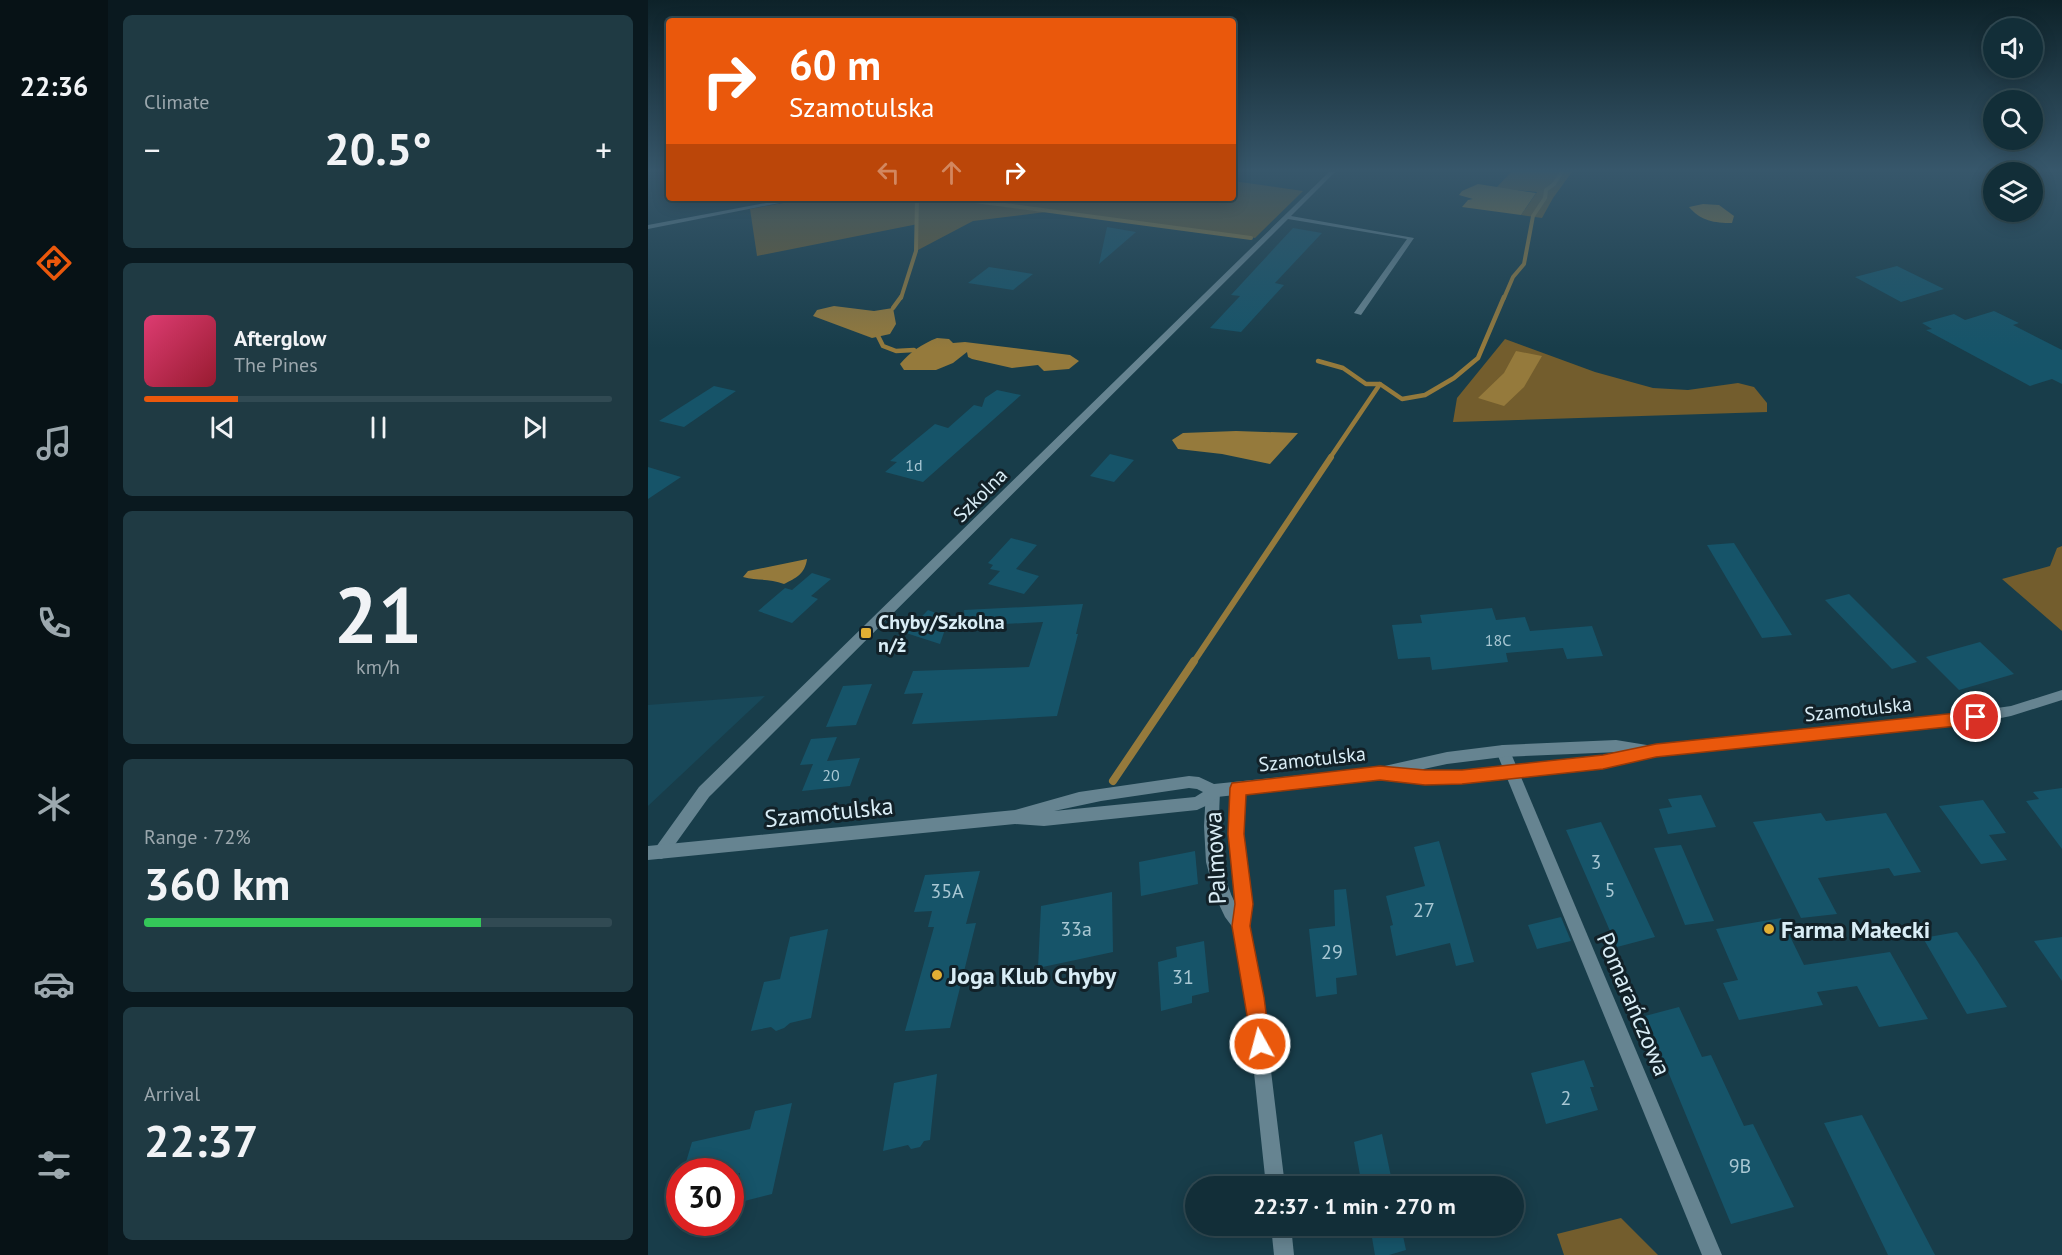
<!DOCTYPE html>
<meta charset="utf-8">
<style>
:root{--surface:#122e38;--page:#1f3a43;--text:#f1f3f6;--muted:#9ca8ae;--line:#314a53;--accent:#ea580c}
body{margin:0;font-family:"PT Sans",sans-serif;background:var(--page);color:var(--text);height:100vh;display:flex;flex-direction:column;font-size:22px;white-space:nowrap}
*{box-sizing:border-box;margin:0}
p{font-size:20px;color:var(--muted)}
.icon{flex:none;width:33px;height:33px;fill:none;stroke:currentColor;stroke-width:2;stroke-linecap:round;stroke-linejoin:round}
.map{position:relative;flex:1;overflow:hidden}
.panel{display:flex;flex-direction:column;gap:15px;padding:15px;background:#0a191f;width:540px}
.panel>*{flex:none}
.guide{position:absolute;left:18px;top:18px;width:570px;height:183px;border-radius:6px;box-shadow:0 3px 15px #0003,0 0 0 2px var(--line);background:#ea580c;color:#fff;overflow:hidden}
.controls{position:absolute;left:1335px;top:18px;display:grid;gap:12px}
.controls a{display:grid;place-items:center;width:60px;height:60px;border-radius:50%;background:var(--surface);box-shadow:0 3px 15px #0003,0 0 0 2px var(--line);font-size:30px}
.speed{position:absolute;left:18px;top:1158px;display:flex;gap:12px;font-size:30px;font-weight:700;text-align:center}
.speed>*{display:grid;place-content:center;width:78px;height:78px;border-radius:50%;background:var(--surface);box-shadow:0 3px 15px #0003,0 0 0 2px var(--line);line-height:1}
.speed .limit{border:9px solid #d22;background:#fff;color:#111}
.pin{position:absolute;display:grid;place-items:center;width:51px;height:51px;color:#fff;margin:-26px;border:3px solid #fff;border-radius:50%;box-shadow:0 2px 6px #0007}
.me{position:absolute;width:66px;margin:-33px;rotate:353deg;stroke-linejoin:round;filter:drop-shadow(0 0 4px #0008)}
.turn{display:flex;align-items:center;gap:21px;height:126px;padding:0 24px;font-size:27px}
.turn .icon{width:78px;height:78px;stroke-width:2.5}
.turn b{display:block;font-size:42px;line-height:51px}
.lanes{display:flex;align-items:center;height:57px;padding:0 24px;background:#0003;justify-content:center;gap:30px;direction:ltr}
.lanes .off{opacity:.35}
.big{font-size:45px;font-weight:800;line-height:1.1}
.panel .tile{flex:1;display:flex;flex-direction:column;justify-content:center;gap:9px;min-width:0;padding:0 21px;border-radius:9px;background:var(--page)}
.panel .dial{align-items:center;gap:0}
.dial b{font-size:78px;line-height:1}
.song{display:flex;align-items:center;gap:18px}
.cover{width:72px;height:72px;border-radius:9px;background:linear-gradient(135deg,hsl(340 70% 55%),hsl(350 70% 35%))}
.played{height:6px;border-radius:3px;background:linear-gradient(90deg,var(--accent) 20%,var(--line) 20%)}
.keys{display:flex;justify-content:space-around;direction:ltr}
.heat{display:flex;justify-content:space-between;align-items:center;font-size:33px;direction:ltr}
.charge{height:9px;border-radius:4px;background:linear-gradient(90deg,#34c759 72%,var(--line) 0)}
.trip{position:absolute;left:537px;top:1176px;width:339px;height:60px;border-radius:30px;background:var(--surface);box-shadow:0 3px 15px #0003,0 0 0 2px var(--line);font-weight:800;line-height:60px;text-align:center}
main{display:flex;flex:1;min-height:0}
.tab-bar{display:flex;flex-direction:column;width:108px;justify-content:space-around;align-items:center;background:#071216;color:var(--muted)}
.tab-bar .icon{width:42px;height:42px}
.tab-bar .current{color:var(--accent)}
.tab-bar b{font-size:27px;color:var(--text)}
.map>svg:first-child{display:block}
.built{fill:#184859}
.green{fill:#735d2d}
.water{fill:#957a3c}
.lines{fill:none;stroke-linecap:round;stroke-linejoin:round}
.stream-far3{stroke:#957a3c;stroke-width:4}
.stream-far2{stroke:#957a3c;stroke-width:4.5}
.stream-far1{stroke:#957a3c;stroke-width:6}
.stream{stroke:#957a3c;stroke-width:8}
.building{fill:#165469}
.minor{fill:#668491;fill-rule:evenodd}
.tertiary{fill:#668491;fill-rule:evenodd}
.route{fill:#ea580c;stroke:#983908;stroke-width:1.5}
.poi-dot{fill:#e1af34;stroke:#122128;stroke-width:2}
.labels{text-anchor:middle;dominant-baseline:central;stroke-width:6;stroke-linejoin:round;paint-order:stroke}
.number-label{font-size:16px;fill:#a8c7d3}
.street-label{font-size:20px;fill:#d9edf6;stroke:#122128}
.poi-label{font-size:20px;font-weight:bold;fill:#d9edf6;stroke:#122128;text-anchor:start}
.near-number-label{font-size:20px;fill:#a8c7d3}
.near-street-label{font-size:24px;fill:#d9edf6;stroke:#122128}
.near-poi-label{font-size:24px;font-weight:bold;fill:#d9edf6;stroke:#122128;text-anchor:start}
</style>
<main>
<nav class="tab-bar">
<b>22:36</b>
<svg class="icon current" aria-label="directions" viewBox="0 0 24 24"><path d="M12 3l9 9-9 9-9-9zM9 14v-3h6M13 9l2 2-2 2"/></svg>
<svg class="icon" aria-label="music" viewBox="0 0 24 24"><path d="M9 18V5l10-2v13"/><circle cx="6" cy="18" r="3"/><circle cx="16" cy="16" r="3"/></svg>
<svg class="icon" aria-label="phone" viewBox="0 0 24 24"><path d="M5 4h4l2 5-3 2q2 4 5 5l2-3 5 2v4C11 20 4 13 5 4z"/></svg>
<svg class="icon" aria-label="climate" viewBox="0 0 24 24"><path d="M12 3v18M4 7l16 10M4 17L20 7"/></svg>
<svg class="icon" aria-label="car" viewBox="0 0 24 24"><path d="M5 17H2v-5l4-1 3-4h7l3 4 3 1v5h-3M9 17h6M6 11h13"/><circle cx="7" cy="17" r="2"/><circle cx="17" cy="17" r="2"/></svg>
<svg class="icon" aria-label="filters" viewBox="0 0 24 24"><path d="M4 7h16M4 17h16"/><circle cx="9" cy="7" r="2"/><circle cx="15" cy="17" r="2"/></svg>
</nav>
<section class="panel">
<div class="tile"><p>Climate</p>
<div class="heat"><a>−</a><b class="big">20.5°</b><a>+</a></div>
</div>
<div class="tile">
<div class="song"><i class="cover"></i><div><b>Afterglow</b><p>The Pines</p></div></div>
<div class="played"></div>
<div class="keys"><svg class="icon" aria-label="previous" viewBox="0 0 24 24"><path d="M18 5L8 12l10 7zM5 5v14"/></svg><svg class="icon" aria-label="pause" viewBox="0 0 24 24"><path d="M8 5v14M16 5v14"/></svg><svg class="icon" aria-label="next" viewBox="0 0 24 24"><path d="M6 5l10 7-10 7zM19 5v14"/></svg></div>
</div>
<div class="tile dial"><b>21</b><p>km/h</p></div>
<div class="tile"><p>Range · 72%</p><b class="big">360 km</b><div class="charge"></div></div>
<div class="tile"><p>Arrival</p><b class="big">22:37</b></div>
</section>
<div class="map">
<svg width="1414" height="1255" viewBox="0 0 1414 1255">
<rect width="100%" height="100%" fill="#183d4a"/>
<path class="built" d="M117,696l-117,110v-101z"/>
<g class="green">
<path d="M863,172h61l-19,26 -11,20 -21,-3 16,-23 -41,-4z"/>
<path d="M585,181l70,10 -48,47 -293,-40h271z"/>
<path d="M164,198h132l102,14 -73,9 -55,29v-26l-161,32 -7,-47z"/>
<path d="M857,339l90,33 58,16 35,2 50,-7 16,4 13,16v9l-314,10 4,-24z"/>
<path d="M1414,546v85l-60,-52 48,-13 7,-18z"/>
<path d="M973,1218l37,37h-94l-7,-21z"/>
</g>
<g class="water">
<path d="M830,184l58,9 -15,22 -59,-8 6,-7 5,-1 -14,-4 3,-4z"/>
<path d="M1055,204l16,1 15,11 -2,7c-18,0 -31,-2 -43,-16z"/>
<path d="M186,306l40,5 19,-3 3,16 -6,10 -18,4 -59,-22 4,-6z"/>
<path d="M289,338l12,1 4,4 12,-1 105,13 9,6 -10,8 -25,2 -6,-6 -26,3 -40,-9 -4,-2 -1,-5 -14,11 -17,7h-32l-4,-6c10,-12 22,-20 37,-26z"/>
<path d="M868,351l26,5 -18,31 -20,19 -26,-8 26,-25z"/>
<path d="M588,431l62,2 -28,31 -48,-10 -44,-5 -6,-9 11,-7z"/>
<path d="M159,559c-2,15 -11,19 -23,25 -14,-6 -27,-3 -41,-7l5,-6z"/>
</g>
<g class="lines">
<g class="stream-far3">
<path d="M304,198l299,40"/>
<path d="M253,298l15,-47 1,-53"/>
<path d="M856,298l9,-21 11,-13 9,-48 12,-18 1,-8 8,-6 8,-12"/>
</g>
<g class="stream-far2">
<path d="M245,308l8,-11"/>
<path d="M230,336l5,10 13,5 18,-1"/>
<path d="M670,361l25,7 23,16h14l22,15 23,-4 29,-17 24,-20 26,-61"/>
<path d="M682,458l50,-74"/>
</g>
<path class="stream-far1" d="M545,663l138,-206"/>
<path class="stream" d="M465,781l81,-120"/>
</g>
<g class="building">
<path d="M459,227l29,5 -37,32z"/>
<path d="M645,228l29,5 -47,50 9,2 -43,47 -31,-4 30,-32 -9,-1z"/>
<path d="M1249,266l47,23 -43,13 -46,-25z"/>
<path d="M341,267l44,7 -20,16 -45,-7z"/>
<path d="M1346,311l25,12 -6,2 49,25v34l-10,-5 -22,7 -104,-56 6,-1 -10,-6 32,-9 11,6z"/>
<path d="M66,386l22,5 -52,36 -25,-6z"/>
<path d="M349,390l24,5 -98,87 -38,-10 12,-10 -7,-1 45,-37 13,4 26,-23 8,2 3,-9z"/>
<path d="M462,454l24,6 -20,22 -24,-6z"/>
<path d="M0,467l33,10 -33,22z"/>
<path d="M363,538l26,7 -21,24 23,7 -15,18 -36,-10 12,-13 -10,-2 3,-4 -5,-2z"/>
<path d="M1086,543l58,92 -30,3 -55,-93z"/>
<path d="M164,573l19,6 -20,17 7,3 -26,24 -34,-12 27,-23 7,2z"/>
<path d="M1201,594l68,68 -25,7 -67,-69z"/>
<path d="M435,604l-7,30h2l-21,82 -145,8 11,-31 -19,1 9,-23 116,-4 14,-45 -78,4 -1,-16z"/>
<path d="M844,608l4,12 29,-3 5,14 62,-5 11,30 -36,3 -4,-11 -57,5 2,9 -76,8 -2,-13 -32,2 -6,-34 30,-2 -2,-8z"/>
<path d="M280,610l21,8 -9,26 -34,-11z"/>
<path d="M1332,642l34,32 -55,16 -33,-33z"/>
<path d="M224,684l-16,41 -30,2 17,-41z"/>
<path d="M189,737l-10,24 33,-3 -10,28 -48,5 11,-27 -13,1 11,-26z"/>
<path d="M1414,788v61l-36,-48 13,-2 -6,-7z"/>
<path d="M1053,795l15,32 -48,7 -9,-25 13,-2 -4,-8z"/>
<path d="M1335,800l23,33 -17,2 18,25 -26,4 -42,-58z"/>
<path d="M1173,813l5,8 60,-8 35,59 -27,4 -5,-8 -71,10 19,36 -36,4 -48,-96z"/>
<path d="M953,822l26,55 28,60 -38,10 -51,-117z"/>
<path d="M791,841l35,121 -18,4 -6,-23 -54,13 -6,-30 3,-1 -7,-29 39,-10 -11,-39z"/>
<path d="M1033,845l33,76 -29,4 -31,-77z"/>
<path d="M547,851l3,33 -57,12 -2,-34z"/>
<path d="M332,871l-14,53 10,-1 -26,105 -45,3 29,-104h-6l4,-16 -18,1 11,-37z"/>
<path d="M698,889l11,86 -21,3 1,16 -21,3 -7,-68 26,-3 -1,-36z"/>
<path d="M464,892l1,60 -75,16 3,-62z"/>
<path d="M913,917l10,24 -34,8 -9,-24z"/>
<path d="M1133,918l23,47 86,-13 38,67 -49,8 -22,-41 -40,6 6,13 -84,15 -16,-37 15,-3 -22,-51z"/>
<path d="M180,929l-17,89 -21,5 -6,5 -8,3 -5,-4 -20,4 13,-49 16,-3 10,-42z"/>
<path d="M1309,932l19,27 31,48 -40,7 -44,-76z"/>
<path d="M1414,937v44l-28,-40z"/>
<path d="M556,941l5,51 -17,4v7l-31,8 -3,-49 19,-5 -1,-10z"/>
<path d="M1031,1007l23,50 9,-2 33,71 9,-2 41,83 -63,17 -86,-208z"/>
<path d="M936,1060l10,27h-4l8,23 -52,14 -15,-51z"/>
<path d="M289,1074l-7,66 -6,1 -4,6 -9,2 -3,-4 -25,6 11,-68z"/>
<path d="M144,1103l-20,91 -39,10 7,-31 -10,2v-3h-47l9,-30 58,-13 5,-18z"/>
<path d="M1214,1115l73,140h-47l-64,-132z"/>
<path d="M734,1134l11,52h-31l-8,-44z"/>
<path d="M722,1226h31l5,24 -17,5h-14z"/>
</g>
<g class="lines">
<g class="minor">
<path d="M681,172h6l-44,44 123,22 -53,77 -7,-2 53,-74 -119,-20 -579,578 -43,60 -5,2 -5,-2 -2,-5 2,-5 43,-60z"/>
<path d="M144,198h13l-157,31v-4z"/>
<path d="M855,745l5,2 2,4 212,504h-20l-206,-504 2,-4z"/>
<path d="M590,782l5,2 2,4 -2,46 9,70 -3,22 13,71 23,189h-19l-20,-189 -12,-68 -9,-12 -10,-21 -9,-34 -2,-36 2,-35 2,-5 5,-1 5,1 2,5c-2,40 -2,78 16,114l-7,-71 2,-46 2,-4z"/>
<path d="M623,1226h20l3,29h-20z"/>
</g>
<path class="tertiary" d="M1414,690v10l-51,16 -35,7 -320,34 -53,11 -141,15h-37l-45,-4 -163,18 -5,6 -15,7 -153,16 -29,-2 -367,36v-14l367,-36 64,-18 110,-16 10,1 15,7 166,-17 67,-15 56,-7 113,-5 37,6 323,-35 35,-5zM972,752l-17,4 -141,15 -43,-1 28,-6 56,-7zM541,788l8,1 6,3 -8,5 -141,14 47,-10z"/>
</g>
<linearGradient id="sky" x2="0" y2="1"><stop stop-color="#0d2229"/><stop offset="0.49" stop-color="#37576b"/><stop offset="1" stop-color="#37576b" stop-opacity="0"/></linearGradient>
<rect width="1414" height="348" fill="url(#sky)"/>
<path class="route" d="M1328,711l6,2 2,4 -2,5 -6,2 -320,33 -53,12 -141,15 -37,1 -45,-5 -134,15 -2,39 9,70 -3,22 14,71 6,47 -3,7 -7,3 -7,-3 -21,-125 3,-22 -7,-70 2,-46 2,-5 148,-17 45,4h37l141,-15 53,-11z"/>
<g class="poi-dot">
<rect x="212" y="627" width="12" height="12" rx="3"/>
<circle cx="1121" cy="929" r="6"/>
<circle cx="289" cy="975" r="6"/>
</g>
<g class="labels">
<g class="number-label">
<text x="266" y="465">1d</text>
<text x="850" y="640">18C</text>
<text x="183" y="775">20</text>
</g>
<g class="street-label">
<text transform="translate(332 495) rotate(-45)">Szkolna</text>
<text transform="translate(1210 709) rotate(-6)">Szamotulska</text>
<text transform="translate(664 759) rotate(-6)">Szamotulska</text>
</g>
<g class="poi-label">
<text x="230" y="622">Chyby/Szkolna<tspan x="230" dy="23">n/ż</tspan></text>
</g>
<g class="near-number-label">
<text x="948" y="862">3</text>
<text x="962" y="890">5</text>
<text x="299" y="891">35A</text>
<text x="776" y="910">27</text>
<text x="428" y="929">33a</text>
<text x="684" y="952">29</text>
<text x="535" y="977">31</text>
<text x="918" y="1098">2</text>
<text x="1092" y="1166">9B</text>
</g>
<g class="near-street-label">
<text transform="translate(181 812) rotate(-6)">Szamotulska</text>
<text transform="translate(567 858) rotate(-93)">Palmowa</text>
<text transform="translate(986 1004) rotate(67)">Pomarańczowa</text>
</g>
<g class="near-poi-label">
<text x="1133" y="929">Farma Małecki</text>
<text x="301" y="975">Joga Klub Chyby</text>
</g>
</g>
</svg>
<div class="controls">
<a><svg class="icon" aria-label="sound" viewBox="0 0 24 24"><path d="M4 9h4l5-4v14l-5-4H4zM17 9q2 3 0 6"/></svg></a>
<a><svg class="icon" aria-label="search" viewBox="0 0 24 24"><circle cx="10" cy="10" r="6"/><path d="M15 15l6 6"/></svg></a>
<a><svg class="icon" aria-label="layers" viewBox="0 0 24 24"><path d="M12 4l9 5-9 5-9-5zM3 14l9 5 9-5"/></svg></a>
</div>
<div class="speed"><div class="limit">30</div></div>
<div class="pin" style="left:1328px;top:717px;background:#d93025"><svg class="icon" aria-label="arrive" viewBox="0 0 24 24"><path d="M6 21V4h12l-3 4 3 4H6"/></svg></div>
<svg class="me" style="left:612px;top:1044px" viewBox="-20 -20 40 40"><circle r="17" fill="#ea580c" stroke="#fff" stroke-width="3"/><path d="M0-11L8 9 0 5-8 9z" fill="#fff"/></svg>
<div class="trip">22:37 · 1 min · 270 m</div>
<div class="guide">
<div class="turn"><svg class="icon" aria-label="right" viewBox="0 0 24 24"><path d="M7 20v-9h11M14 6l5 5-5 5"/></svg><div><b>60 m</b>Szamotulska</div></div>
<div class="lanes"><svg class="icon off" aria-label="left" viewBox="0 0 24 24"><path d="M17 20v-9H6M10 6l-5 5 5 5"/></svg><svg class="icon off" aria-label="ahead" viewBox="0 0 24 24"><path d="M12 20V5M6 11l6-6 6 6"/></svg><svg class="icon" aria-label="right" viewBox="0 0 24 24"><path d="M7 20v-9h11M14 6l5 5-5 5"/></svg></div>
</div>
</div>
</main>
